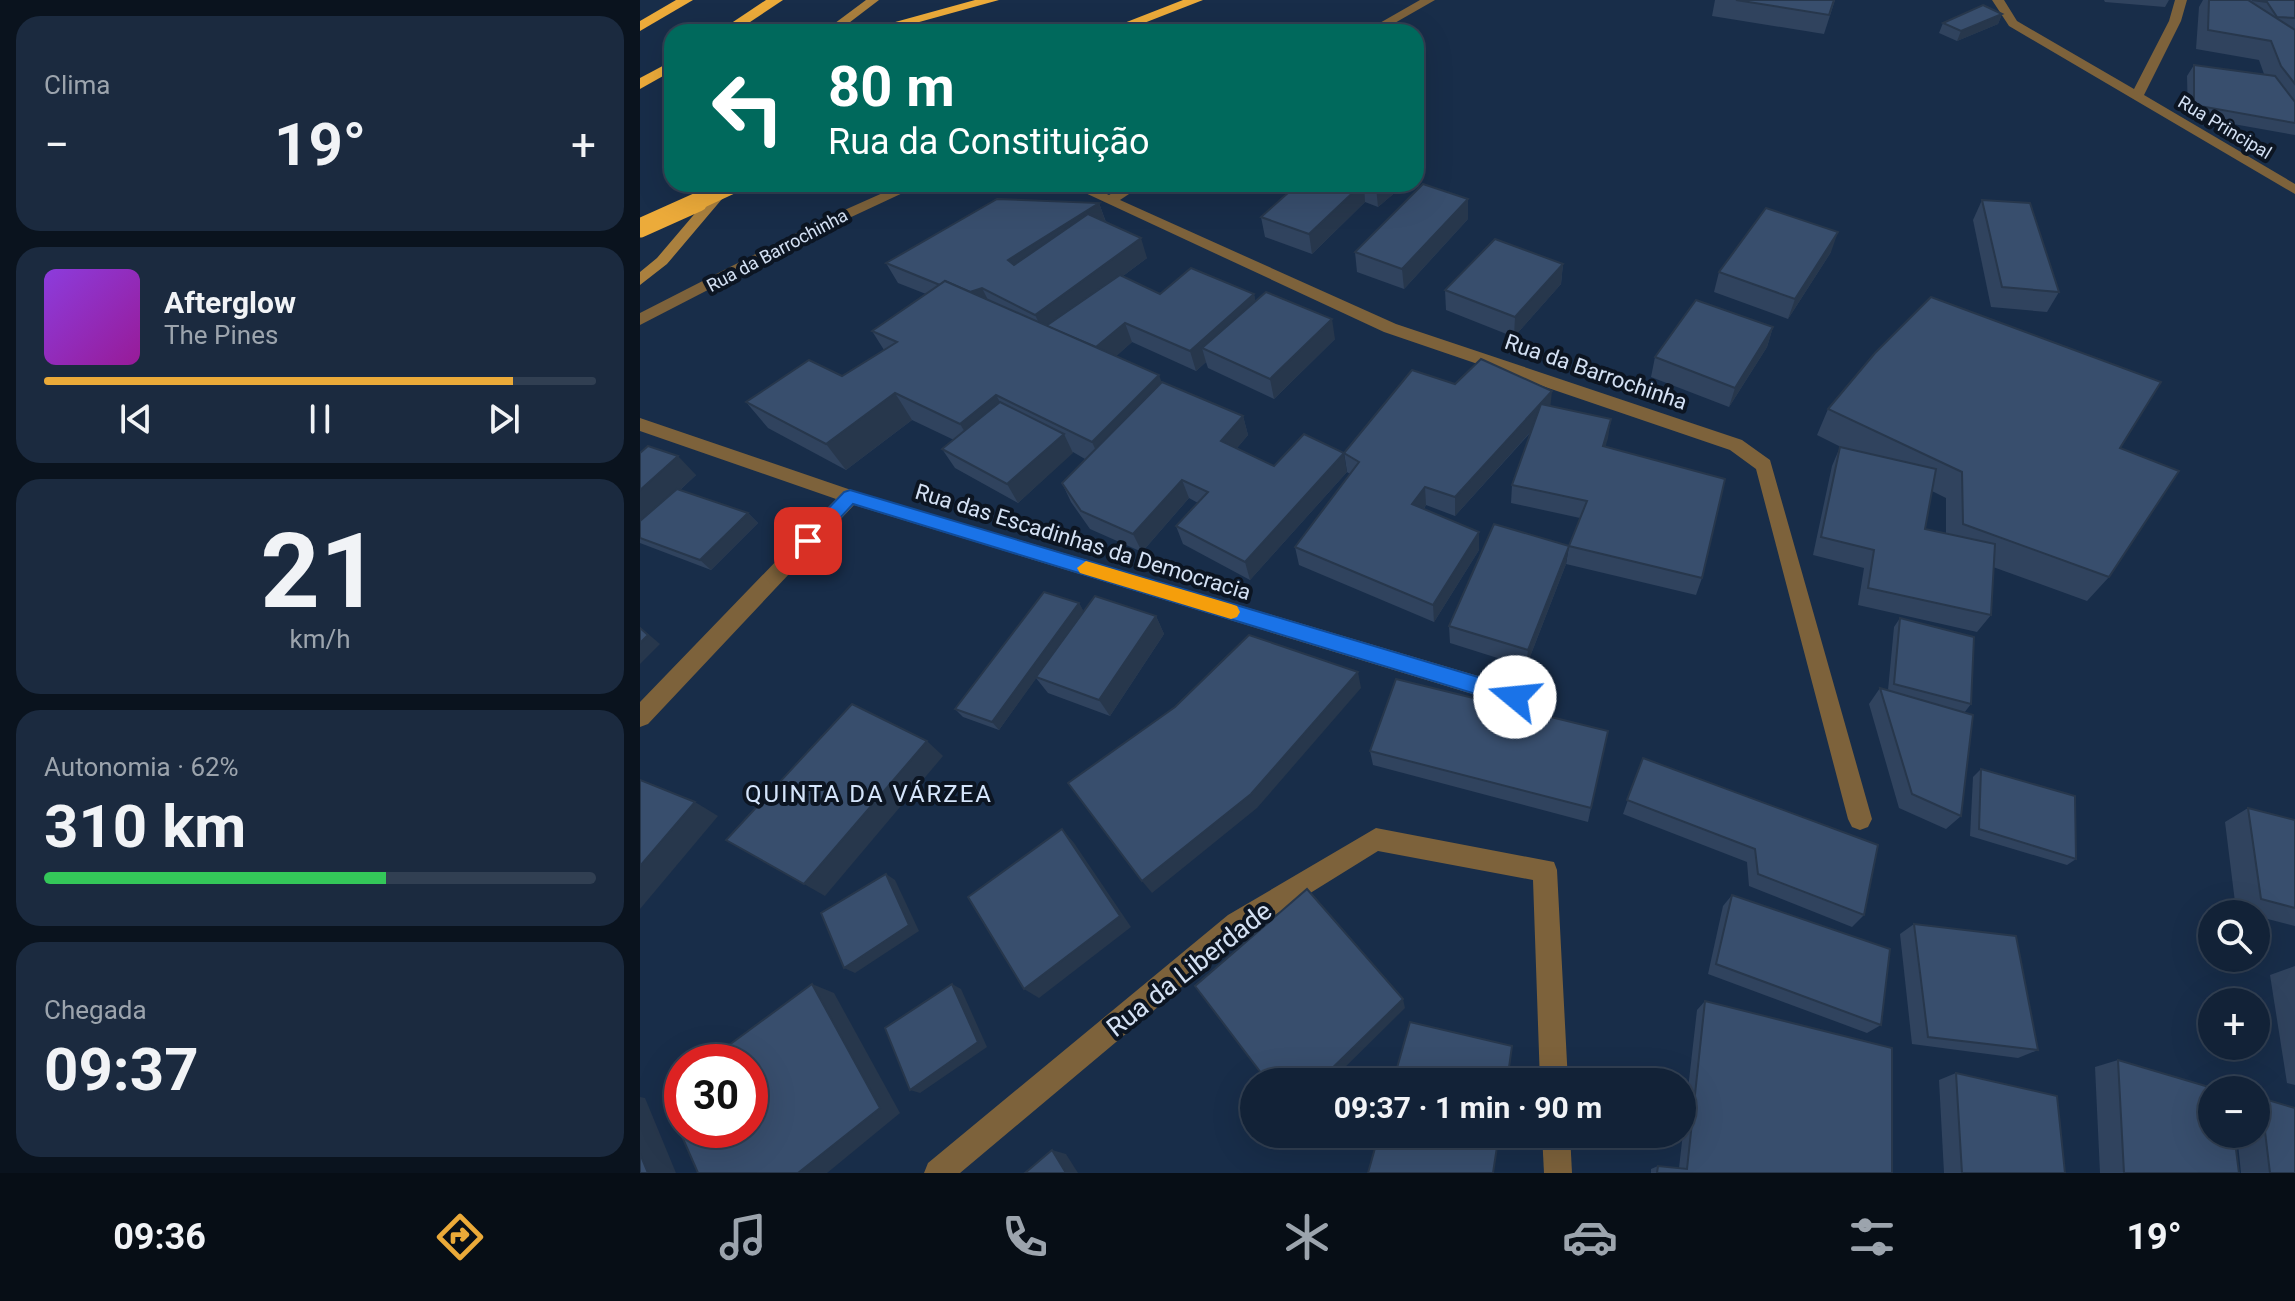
<!DOCTYPE html>
<html lang="pt">
<meta charset="utf-8">
<style>
:root{--surface:#122237;--page:#1b2a3f;--text:#f1f3f6;--muted:#9ca4ad;--line:#313f52;--accent:#ebaa39}
body{margin:0;font-family:Roboto,sans-serif;background:var(--page);color:var(--text);height:100vh;display:flex;flex-direction:column;font-size:30px;white-space:nowrap}
*{box-sizing:border-box;margin:0}
p{font-size:26px;color:var(--muted)}
.icon{flex:none;width:44px;height:44px;fill:none;stroke:currentColor;stroke-width:2;stroke-linecap:round;stroke-linejoin:round}
.map{position:relative;flex:1;overflow:hidden}
.panel{display:flex;flex-direction:column;gap:16px;padding:16px;background:#0a131e;width:640px}
.panel>*{flex:none}
.guide{position:absolute;left:24px;top:24px;width:760px;height:168px;border-radius:24px;box-shadow:0 8px 32px #0002,0 0 0 2px var(--line);background:#00695c;color:#fff;overflow:hidden}
.buttons{position:absolute;left:1558px;top:900px;display:grid;gap:16px}
.buttons a{display:grid;place-items:center;width:72px;height:72px;border-radius:50%;background:var(--surface);box-shadow:0 8px 32px #0002,0 0 0 2px var(--line);font-size:40px}
.speed{position:absolute;left:24px;top:1044px;display:flex;gap:16px;font-size:40px;font-weight:700;text-align:center}
.speed>*{display:grid;place-content:center;width:104px;height:104px;border-radius:50%;background:var(--surface);box-shadow:0 8px 32px #0002,0 0 0 2px var(--line);line-height:1}
.speed .limit{border:12px solid #d22;background:#fff;color:#111}
.pin{position:absolute;display:grid;place-items:center;width:68px;height:68px;color:#fff;margin:-34px;border-radius:16px;box-shadow:0 4px 12px #0006}
.me{position:absolute;width:88px;margin:-44px;rotate:287deg;stroke-linejoin:round;filter:drop-shadow(0 0 6px #0008)}
.turn{display:flex;align-items:center;gap:28px;height:168px;padding:0 32px;font-size:36px}
.turn .icon{width:104px;height:104px;stroke-width:2.5}
.turn b{display:block;font-size:56px;line-height:68px}
.big{font-size:60px;font-weight:700;line-height:1.1}
.panel .tile{flex:1;display:flex;flex-direction:column;justify-content:center;gap:12px;min-width:0;padding:0 28px;border-radius:24px;background:var(--page)}
.panel .dial{align-items:center;gap:0}
.dial b{font-size:104px;line-height:1}
.song{display:flex;align-items:center;gap:24px}
.cover{width:96px;height:96px;border-radius:12px;background:linear-gradient(135deg,hsl(270 70% 55%),hsl(300 70% 35%))}
.played{height:8px;border-radius:4px;background:linear-gradient(90deg,var(--accent) 85%,var(--line) 85%)}
.keys{display:flex;justify-content:space-around;direction:ltr}
.heat{display:flex;justify-content:space-between;align-items:center;font-size:44px;direction:ltr}
.charge{height:12px;border-radius:6px;background:linear-gradient(90deg,#34c759 62%,var(--line) 0)}
.trip{position:absolute;left:600px;top:1068px;width:456px;height:80px;border-radius:40px;background:var(--surface);box-shadow:0 8px 32px #0002,0 0 0 2px var(--line);font-weight:700;line-height:80px;text-align:center}
.tab-bar{display:flex;height:128px;justify-content:space-around;align-items:center;background:#070e16;color:var(--muted)}
.tab-bar .icon{width:56px;height:56px}
.tab-bar .active{color:var(--accent)}
.tab-bar b{font-size:36px;color:var(--text)}
main{display:flex;flex:1;min-height:0}
.map>svg:first-child{display:block}
.lines{fill:none;stroke-linecap:round;stroke-linejoin:round}
.street{fill:#7d623b;fill-rule:evenodd}
.secondary{fill:#aa803e;fill-rule:evenodd}
.highway{fill:#ecab3a;fill-rule:evenodd}
.highway-bridge-far1{stroke:#ecab3a;stroke-width:16}
.highway-bridge{stroke:#ecab3a;stroke-width:19}
.wall{fill:#30435e;fill-rule:evenodd}
.shaded-wall{fill:#27374c}
.building{fill:#384e6d;stroke:#27374c;stroke-width:2}
.route{fill:#1a73e8;stroke:#114b97;stroke-width:2}
.slow{fill:#f59e0b}
.labels{text-anchor:middle;dominant-baseline:central;stroke-width:8;stroke-linejoin:round;paint-order:stroke}
.far-street-label{font-size:18px;fill:#d4e1f4;stroke:#0c1522}
.street-label{font-size:22px;fill:#d4e1f4;stroke:#0c1522}
.neighbourhood-label{font-size:24px;letter-spacing:2px;fill:#d5e5fb;stroke:#0c1522}
.near-street-label{font-size:26px;fill:#d4e1f4;stroke:#0c1522}
</style>
<main>
<section class="panel">
<div class="tile"><p>Clima</p>
<div class="heat"><a>−</a><b class="big">19°</b><a>+</a></div>
</div>
<div class="tile">
<div class="song"><i class="cover"></i><div><b>Afterglow</b><p>The Pines</p></div></div>
<div class="played"></div>
<div class="keys"><svg class="icon" aria-label="previous" viewBox="0 0 24 24"><path d="M18 5L8 12l10 7zM5 5v14"/></svg><svg class="icon" aria-label="pause" viewBox="0 0 24 24"><path d="M8 5v14M16 5v14"/></svg><svg class="icon" aria-label="next" viewBox="0 0 24 24"><path d="M6 5l10 7-10 7zM19 5v14"/></svg></div>
</div>
<div class="tile dial"><b>21</b><p>km/h</p></div>
<div class="tile"><p>Autonomia · 62%</p><b class="big">310 km</b><div class="charge"></div></div>
<div class="tile"><p>Chegada</p><b class="big">09:37</b></div>
</section>
<div class="map">
<svg width="1655" height="1173" viewBox="0 0 1655 1173">
<rect width="100%" height="100%" fill="#182d49"/>
<g class="lines">
<g class="street">
<path d="M780,0h15l-56,32h-15z"/>
<path d="M1352,0h12l13,21 117,68 35,-68 6,-21h12l-6,21 -37,74 151,89v10l-286,-168z"/>
<path d="M263,184h19l-90,42 -192,99v-12l182,-93z"/>
<path d="M426,184h19l24,11 18,-11h17l-24,16 276,124 346,116 28,20 102,359 -4,8 -8,3 -8,-3 -4,-8 -92,-350 -26,-19 -346,-118z"/>
<path d="M0,418l214,73 661,196 8,3 3,7 -3,7 -8,3 -661,-202 -206,219 -8,3v-25l196,-203 -196,-68z"/>
<path d="M736,828l178,34 3,8 11,212h-28l-7,-202 -155,-29 -132,82 -286,240h-36l4,-10 300,-248z"/>
<path d="M902,1134h28l2,39h-28z"/>
</g>
<g class="secondary">
<path d="M226,0h13l-42,32h-14z"/>
<path d="M80,184l13,2 -66,78 -27,21v-13l17,-14z"/>
</g>
<g class="highway">
<path d="M36,0h17l-53,31v-10z"/>
<path d="M126,0h17l-48,32h-17z"/>
<path d="M335,0h24l-116,32h-24z"/>
<path d="M543,0h20l-82,32h-20z"/>
<path d="M32,61v10l-32,18v-11z"/>
</g>
<path class="highway-bridge-far1" d="M53,204l43,-20"/>
<path class="highway-bridge" d="M0,228l58,-26"/>
</g>
<g class="wall">
<path d="M1075,0h120l-11,34 -112,-18z"/>
<path d="M1464,0h65l-4,7 -60,-5z"/>
<path d="M1563,0h92v29h-3l3,1v105l-107,-19 -1,-40 7,-11 70,9 -5,-14 -63,-11 3,-42z"/>
<path d="M1362,14l-4,10 -41,17 -18,-8 4,-10z"/>
<path d="M658,184h107l-27,23 -13,-5 -53,52 -47,-17 -4,-20z"/>
<path d="M1342,200l77,92 -12,20 -56,-5 -18,-87z"/>
<path d="M459,203l7,19 41,36 -24,18 37,18h94l1,7 80,38 -61,60 -66,-31 -2,-6 -10,9 -64,-29 -16,14 46,26 81,34 5,19 -11,13 37,18 73,6 -97,108 -67,-36 -7,-18 22,-23 -9,-5 -47,54 -52,-23 -19,-27 -9,-19 23,-24 -12,-7 -55,51 -63,-35 -13,-19 12,-9 -42,-20 -66,50 -78,-42 -22,-26 96,-26 42,-26 -12,-19 54,-37 -28,-11 -12,-20z"/>
<path d="M828,219l-64,70 -47,-17 -2,-20z"/>
<path d="M1191,252l-43,67 -74,-27 5,-20z"/>
<path d="M923,264l-2,20 -47,53 -68,-27 -1,-20z"/>
<path d="M1133,327l-6,20 -38,60 -78,-30 4,-20z"/>
<path d="M911,406l60,13 -6,28 97,131 -6,17 -130,-31 3,-18 11,-28 -69,-15 1,-18 19,-53 -76,84 -29,-11 -2,4 55,23v18l-45,72 -135,-57 -4,-18 55,-73 -3,-2 -3,-19z"/>
<path d="M1188,409l292,39 -11,129 -22,24 -94,-34 -2,48 -14,17 -119,-27 6,-37 -51,-13 19,-89 8,-19 3,1 -26,-13zM1292,491l14,7v36l-21,-5z"/>
<path d="M0,453l56,22 -16,15 68,23 10,10 -47,47 -71,-27z"/>
<path d="M926,564l-40,103 -76,-24 -1,-17z"/>
<path d="M439,603l4,8 73,5 8,18 -54,82 -62,-23 -12,-15 -37,52 -36,-13 -8,-8z"/>
<path d="M1260,618l71,86 -7,9 -3,103 -15,13 -47,-21 -30,-104 11,-16 8,2 6,-63z"/>
<path d="M730,751l221,57 -3,14 -215,-57z"/>
<path d="M1003,758l221,157 -12,12 -103,-41 -2,-24 -124,-48z"/>
<path d="M1341,769l95,90 -9,6 -97,-29 3,-59z"/>
<path d="M1608,808l47,12v106l-39,-10v-2h-6l-14,-4 -11,-88z"/>
<path d="M1092,895l149,130 -14,8 -159,-59 15,-68z"/>
<path d="M1274,924l124,126 -20,8 -106,-14 -12,-110z"/>
<path d="M1655,966v119l-8,-2 -17,-108z"/>
<path d="M1065,1001l187,172h-241v-4l7,-3 21,2 18,-158z"/>
<path d="M1478,1060l121,113h-139l-5,-106z"/>
<path d="M1316,1073l109,100h-121l-5,-93z"/>
<path d="M1621,1098l34,75h-54l-4,-39h19v-35z"/>
</g>
<g class="shaded-wall">
<path d="M1362,14l-4,10 -41,17 4,-10z"/>
<path d="M722,184h2l1,18 -53,52 -3,-20z"/>
<path d="M740,184h25l-27,23 -2,-20z"/>
<path d="M828,199v20l-64,70 -2,-20z"/>
<path d="M459,203l7,20 -89,57 -9,-20z"/>
<path d="M1198,232l-7,20 -43,67 7,-20z"/>
<path d="M501,238l6,20 -99,74 -6,-3 -7,-14z"/>
<path d="M923,264l-2,20 -47,53 1,-20z"/>
<path d="M342,288l10,20 -30,-14z"/>
<path d="M614,294l4,20 -56,34 4,14 -10,9 -6,-20z"/>
<path d="M692,319l3,20 -61,60 -4,-20z"/>
<path d="M485,323l7,19 -32,29 -9,-20z"/>
<path d="M1133,327l-6,20 -38,60 6,-19z"/>
<path d="M519,375l10,27 -65,66 -12,-26z"/>
<path d="M912,391l-2,19 -95,106v-19z"/>
<path d="M255,393l17,27 -66,50 -20,-26z"/>
<path d="M356,395l15,26 -35,29 -16,-26z"/>
<path d="M603,416l5,19 -21,25 -6,-19z"/>
<path d="M971,419l-3,19 -8,27 3,-19z"/>
<path d="M424,434l9,19 -55,50 -11,-19z"/>
<path d="M704,453l3,19 -97,108 -5,-18z"/>
<path d="M38,456l18,19 -56,52v-37z"/>
<path d="M542,480l7,18 -47,54 -9,-18z"/>
<path d="M785,487l1,18 -12,18 -2,-19z"/>
<path d="M108,513l10,10 -47,47 -11,-10z"/>
<path d="M839,532v18l-45,72 -1,-17z"/>
<path d="M929,546l-3,18 -40,103 2,-17z"/>
<path d="M439,603l5,9 -85,118 -7,-8z"/>
<path d="M516,616l8,18 -54,82 -11,-16z"/>
<path d="M0,627l20,17 -20,20z"/>
<path d="M718,672l3,16 -104,120 -105,85 -10,-12z"/>
<path d="M287,741l16,15 -118,140 -21,-12z"/>
<path d="M55,802l23,14 -78,93v-43z"/>
<path d="M422,829l12,14 57,84 -92,71 -15,-9z"/>
<path d="M246,874l9,6 24,51 -64,42 -11,-5z"/>
<path d="M172,984l22,9 66,120 -73,60h-29z"/>
<path d="M312,984l9,5 26,58 -67,46 -10,-3z"/>
<path d="M763,999l2,9 -75,74h-12z"/>
<path d="M0,1097l5,1 31,75h-28l-8,-19z"/>
<path d="M412,1150l14,4 12,19h-12z"/>
</g>
<g class="building">
<path d="M1096,0h98l-5,15z"/>
<path d="M1569,0h39l47,30v54l-14,-18 -10,-25 -63,-11z"/>
<path d="M1612,0h43v18l-18,-1 -10,-15z"/>
<path d="M1343,5l19,9 -41,17 -18,-8z"/>
<path d="M1554,65l81,11 20,26v21l-101,-18z"/>
<path d="M658,184h64l-53,50 -48,-17z"/>
<path d="M783,184l45,15 -66,70 -47,-17z"/>
<path d="M357,199l102,4 -91,57 6,5 74,-51 53,24 -106,77 -53,-27 -12,4 -25,-11 -5,4 -54,-22z"/>
<path d="M1342,200l48,3 29,89 -57,-5z"/>
<path d="M1126,208l72,24 -43,67 -76,-27z"/>
<path d="M855,239l68,25 -48,53 -70,-27z"/>
<path d="M551,268l63,26 -64,57 -65,-28 -29,24 -50,-21 74,-51 40,19z"/>
<path d="M305,281l214,94 -67,67 -96,-47 -36,29 -65,-31 -69,51 -80,-42 63,-42 33,16 55,-34 -25,-11z"/>
<path d="M626,292l66,27 -62,60 -68,-31z"/>
<path d="M1291,297l230,85 -41,66 59,23 -70,106 -146,-53 -1,-52 -134,-63 47,-56z"/>
<path d="M1056,300l77,27 -38,61 -80,-31z"/>
<path d="M841,359l71,32 -97,106 -30,-10 -13,17 67,28 -46,73 -138,-58 64,-85 -15,-9 68,-83 43,14z"/>
<path d="M522,382l81,34 -22,25 53,25 30,-32 40,19 -99,109 -69,-36 32,-34 -26,-12 -49,54 -52,-23 -19,-28z"/>
<path d="M360,402l64,32 -57,50 -65,-35z"/>
<path d="M901,404l70,15 -8,27 122,33 -23,99 -133,-32 18,-45 -75,-16z"/>
<path d="M8,446l30,10 -38,34v-37z"/>
<path d="M1200,447l96,22 -11,60 70,15 -4,71 -123,-27 6,-38 -53,-13z"/>
<path d="M37,489l71,24 -48,47 -60,-22v-17z"/>
<path d="M854,524l75,22 -41,104 -79,-24z"/>
<path d="M404,592l35,11 -87,119 -37,-13z"/>
<path d="M455,596l61,20 -57,84 -63,-23z"/>
<path d="M1260,618l74,19 -3,67 -77,-20z"/>
<path d="M0,628l8,7 -8,8z"/>
<path d="M609,635l109,37 -107,122 -109,87 -74,-98 107,-76z"/>
<path d="M756,679l212,52 -17,77 -221,-57z"/>
<path d="M1240,688l93,27 -12,101 -49,-22z"/>
<path d="M212,704l75,37 -123,143 -78,-44z"/>
<path d="M1003,758l235,87 -14,70 -106,-41 -3,-25 -128,-49z"/>
<path d="M1341,769l94,27 1,63 -97,-30z"/>
<path d="M0,780l55,22 -55,64z"/>
<path d="M1608,808l47,12v88l-34,-9z"/>
<path d="M422,829l58,87 -96,73 -56,-92z"/>
<path d="M246,874l23,51 -65,43 -23,-55z"/>
<path d="M667,889l96,110 -85,83h-50l-73,-96z"/>
<path d="M1092,895l158,54 -9,76 -165,-61z"/>
<path d="M1274,924l102,12 22,114 -110,-13z"/>
<path d="M172,984l68,124 -82,65h-100l-35,-80 19,-13v50h68v-68h-44z"/>
<path d="M312,984l26,58 -68,48 -25,-62z"/>
<path d="M1065,1001l187,47v125h-235l1,-7 29,3z"/>
<path d="M770,1022l102,24 -5,36h-114z"/>
<path d="M1478,1060l101,30h-7v44h22l5,39h-115z"/>
<path d="M1316,1073l101,23 8,77h-103z"/>
<path d="M1621,1098l34,10v65h-25z"/>
<path d="M739,1134h120l-6,39h-125z"/>
<path d="M412,1150l14,23h-41z"/>
<path d="M0,1154l8,19h-8z"/>
</g>
<path class="route" d="M210,490l665,198 7,3 3,6 -3,6 -7,3 -662,-202 -39,42h-12l-3,-5 3,-5 42,-44z"/>
<path class="slow" d="M446,561l145,43 6,2 3,6 -3,5 -6,2 -151,-46 -3,-5z"/>
<g class="labels">
<g class="far-street-label">
<text transform="translate(1585 127) rotate(31)">Rua Principal</text>
<text transform="translate(137 250) rotate(-28)">Rua da Barrochinha</text>
</g>
<g class="street-label">
<text transform="translate(956 372) rotate(19)">Rua da Barrochinha</text>
<text transform="translate(443 542) rotate(17)">Rua das Escadinhas da Democracia</text>
</g>
<g class="neighbourhood-label">
<text x="229" y="794">QUINTA DA VÁRZEA</text>
</g>
<g class="near-street-label">
<text transform="translate(549 969) rotate(-38)">Rua da Liberdade</text>
</g>
</g>
</svg>
<div class="buttons">
<a><svg class="icon" aria-label="search" viewBox="0 0 24 24"><circle cx="10" cy="10" r="6"/><path d="M15 15l6 6"/></svg></a>
<a>+</a>
<a>−</a>
</div>
<div class="speed"><div class="limit">30</div></div>
<div class="pin" style="left:168px;top:541px;background:#d93025"><svg class="icon" aria-label="arrive" viewBox="0 0 24 24"><path d="M6 21V4h12l-3 4 3 4H6"/></svg></div>
<svg class="me" style="left:875px;top:697px" viewBox="-20 -20 40 40"><circle r="19" fill="#fff"/><path d="M0-13L10 11 0 6-10 11z" fill="#1a73e8"/></svg>
<div class="trip">09:37 · 1 min · 90 m</div>
<div class="guide">
<div class="turn"><svg class="icon" aria-label="left" viewBox="0 0 24 24"><path d="M17 20v-9H6M10 6l-5 5 5 5"/></svg><div><b>80 m</b>Rua da Constituição</div></div>
</div>
</div>
</main>
<nav class="tab-bar">
<b>09:36</b>
<svg class="icon active" aria-label="directions" viewBox="0 0 24 24"><path d="M12 3l9 9-9 9-9-9zM9 14v-3h6M13 9l2 2-2 2"/></svg>
<svg class="icon" aria-label="music" viewBox="0 0 24 24"><path d="M9 18V5l10-2v13"/><circle cx="6" cy="18" r="3"/><circle cx="16" cy="16" r="3"/></svg>
<svg class="icon" aria-label="phone" viewBox="0 0 24 24"><path d="M5 4h4l2 5-3 2q2 4 5 5l2-3 5 2v4C11 20 4 13 5 4z"/></svg>
<svg class="icon" aria-label="climate" viewBox="0 0 24 24"><path d="M12 3v18M4 7l16 10M4 17L20 7"/></svg>
<svg class="icon" aria-label="car" viewBox="0 0 24 24"><path d="M5 17H2v-5l4-1 3-4h7l3 4 3 1v5h-3M9 17h6M6 11h13"/><circle cx="7" cy="17" r="2"/><circle cx="17" cy="17" r="2"/></svg>
<svg class="icon" aria-label="filters" viewBox="0 0 24 24"><path d="M4 7h16M4 17h16"/><circle cx="9" cy="7" r="2"/><circle cx="15" cy="17" r="2"/></svg>
<b>19°</b>
</nav>
